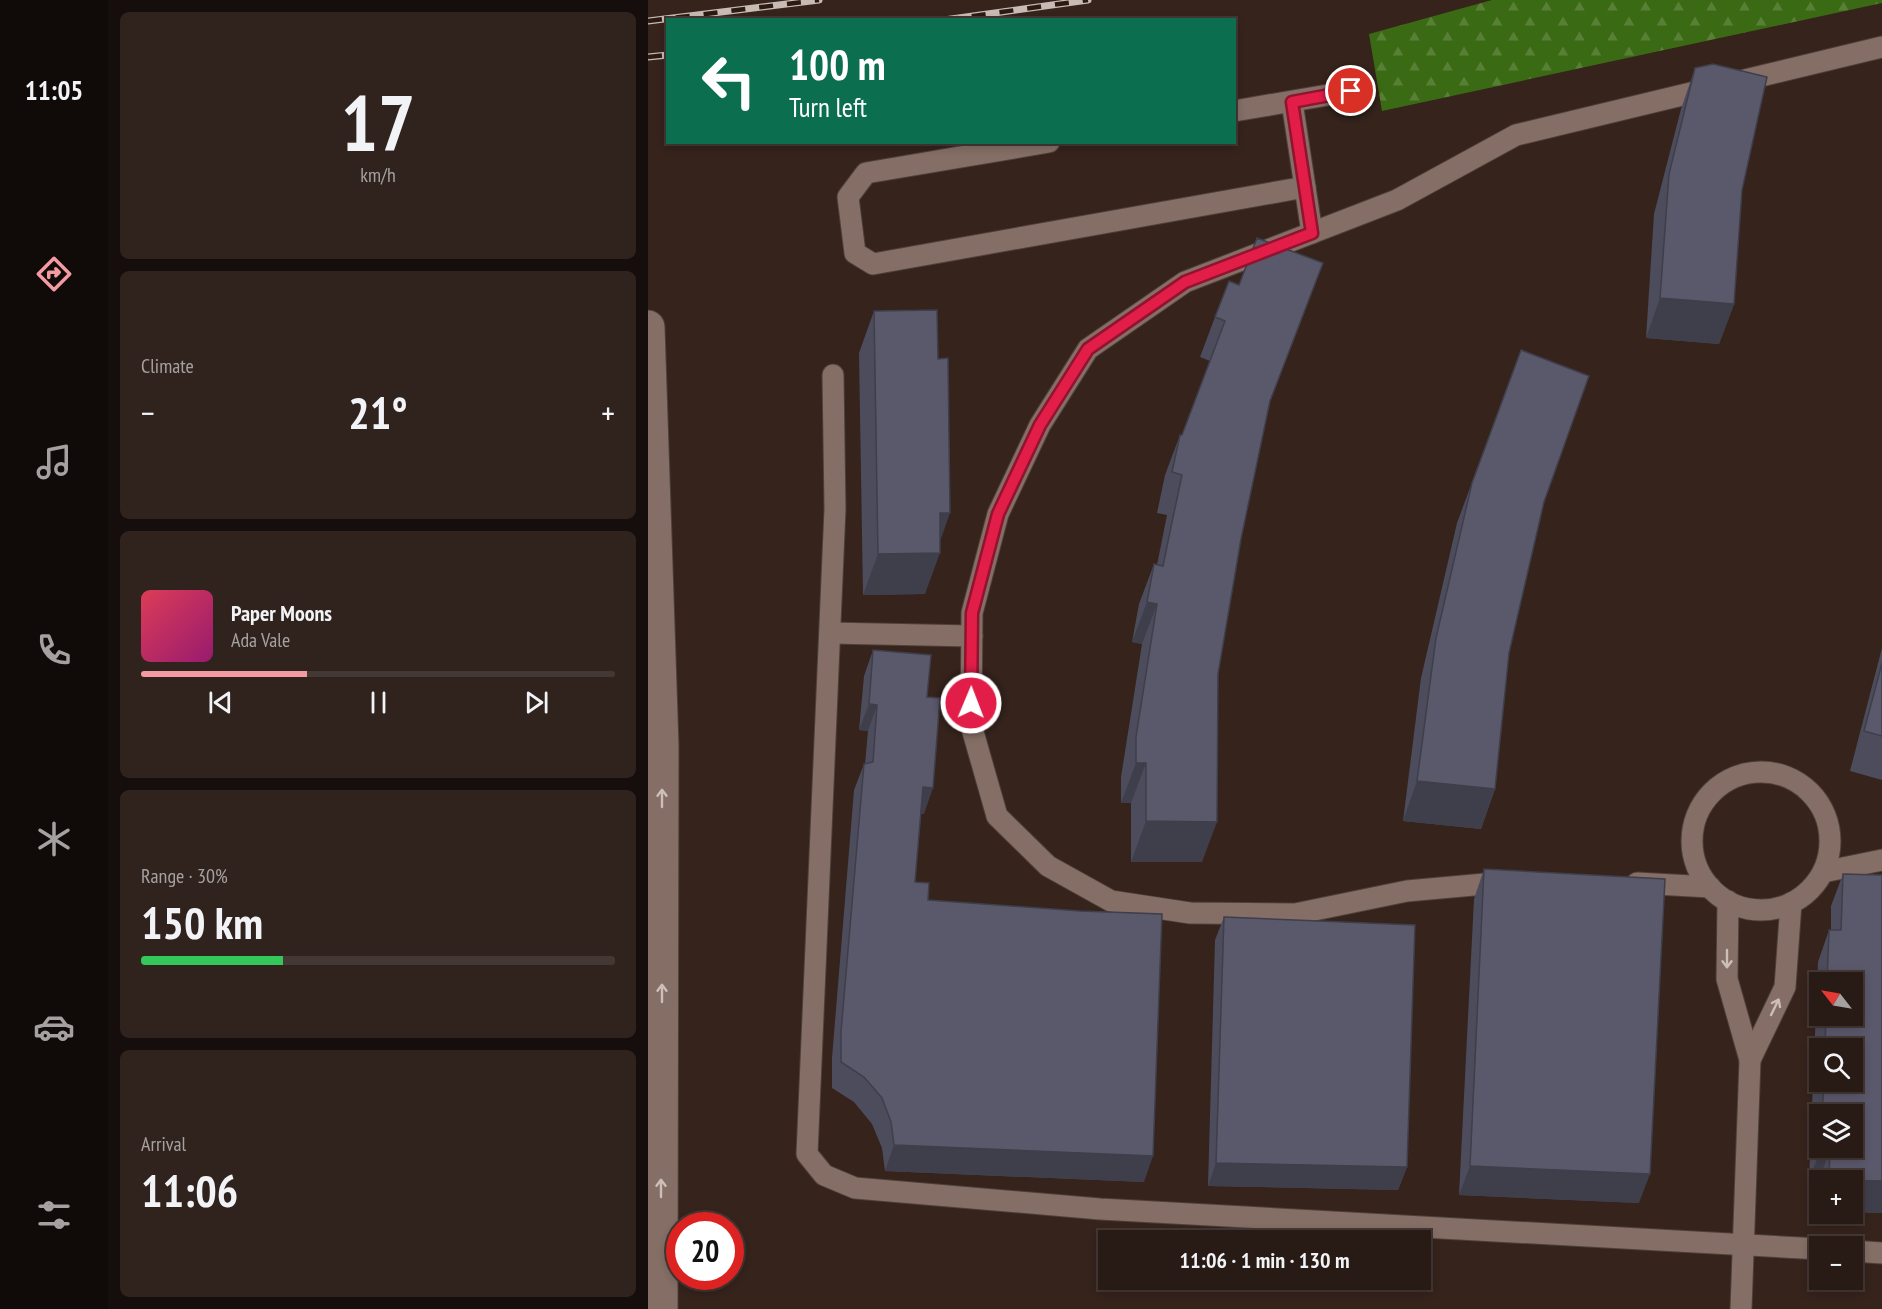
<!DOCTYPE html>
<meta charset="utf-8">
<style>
:root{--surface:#281a15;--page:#30231e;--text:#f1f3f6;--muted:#a5a1a0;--line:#443834;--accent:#f49aa2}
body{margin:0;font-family:"PT Sans Narrow",sans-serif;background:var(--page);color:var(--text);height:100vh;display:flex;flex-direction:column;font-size:22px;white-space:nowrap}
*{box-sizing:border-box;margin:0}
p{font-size:20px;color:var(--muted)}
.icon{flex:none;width:33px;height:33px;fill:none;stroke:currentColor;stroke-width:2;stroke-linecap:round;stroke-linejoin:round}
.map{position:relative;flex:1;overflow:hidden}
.sheet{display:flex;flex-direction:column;gap:12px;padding:12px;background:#160e0c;width:540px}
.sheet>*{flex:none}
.hud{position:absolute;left:18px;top:18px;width:570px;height:126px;border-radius:0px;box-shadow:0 3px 9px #0003,0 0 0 2px var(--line);background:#0b6e4f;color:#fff;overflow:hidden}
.needle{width:39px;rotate:301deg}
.buttons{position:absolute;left:1161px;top:972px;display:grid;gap:12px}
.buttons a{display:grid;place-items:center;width:54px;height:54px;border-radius:0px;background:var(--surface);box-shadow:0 3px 9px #0003,0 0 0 2px var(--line);font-size:30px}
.speed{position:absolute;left:18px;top:1212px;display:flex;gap:12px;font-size:30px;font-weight:700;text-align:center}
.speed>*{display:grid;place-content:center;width:78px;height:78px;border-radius:50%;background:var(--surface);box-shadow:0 3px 9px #0003,0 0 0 2px var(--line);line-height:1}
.speed .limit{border:9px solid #d22;background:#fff;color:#111}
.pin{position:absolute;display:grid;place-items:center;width:51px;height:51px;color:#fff;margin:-26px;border:3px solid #fff;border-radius:50%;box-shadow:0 2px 6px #0007}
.me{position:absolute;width:66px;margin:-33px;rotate:1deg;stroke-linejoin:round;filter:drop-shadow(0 0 4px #0008)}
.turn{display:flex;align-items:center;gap:21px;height:126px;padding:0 24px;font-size:27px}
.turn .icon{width:78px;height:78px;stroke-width:2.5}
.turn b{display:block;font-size:42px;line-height:51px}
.big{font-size:45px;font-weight:600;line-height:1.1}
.sheet .widget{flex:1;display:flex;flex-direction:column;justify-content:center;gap:9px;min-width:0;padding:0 21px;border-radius:9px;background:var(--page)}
.sheet .dial{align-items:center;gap:0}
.dial b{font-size:78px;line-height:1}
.song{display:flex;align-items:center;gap:18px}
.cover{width:72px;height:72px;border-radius:9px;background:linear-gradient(135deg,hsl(350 70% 55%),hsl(320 70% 35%))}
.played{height:6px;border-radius:3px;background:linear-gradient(90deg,var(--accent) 35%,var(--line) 35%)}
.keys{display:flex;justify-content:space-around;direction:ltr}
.heat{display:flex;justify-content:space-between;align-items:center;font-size:33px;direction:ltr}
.charge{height:9px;border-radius:4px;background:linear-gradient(90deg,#34c759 30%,var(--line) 0)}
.trip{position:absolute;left:450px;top:1230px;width:333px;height:60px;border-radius:0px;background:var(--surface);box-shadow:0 3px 9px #0003,0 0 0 2px var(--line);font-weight:600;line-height:60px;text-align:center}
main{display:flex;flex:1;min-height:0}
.menu{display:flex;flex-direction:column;width:108px;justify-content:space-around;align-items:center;background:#100a08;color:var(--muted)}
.menu .icon{width:42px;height:42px}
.menu .current{color:var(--accent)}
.menu b{font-size:27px;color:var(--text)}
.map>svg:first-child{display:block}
.forest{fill:url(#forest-firs)}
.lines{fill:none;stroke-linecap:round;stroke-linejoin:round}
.service-casing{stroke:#4e3f39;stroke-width:23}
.secondary-casing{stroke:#4e3f39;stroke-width:35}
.service{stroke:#846e66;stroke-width:21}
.secondary{stroke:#846e66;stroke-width:33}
.rail-casing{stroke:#c8bab4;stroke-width:7}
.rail{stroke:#2b1912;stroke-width:4.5;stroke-dasharray:14;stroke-linecap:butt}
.wall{fill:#4d4c5c;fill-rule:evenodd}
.shaded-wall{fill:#3f3e4b}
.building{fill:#5a586b;stroke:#3f3e4b;stroke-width:1.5}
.oneway{stroke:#cebeb8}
.route-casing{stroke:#92132f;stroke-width:15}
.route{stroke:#e11d48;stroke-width:10}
</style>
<main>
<nav class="menu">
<b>11:05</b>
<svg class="icon current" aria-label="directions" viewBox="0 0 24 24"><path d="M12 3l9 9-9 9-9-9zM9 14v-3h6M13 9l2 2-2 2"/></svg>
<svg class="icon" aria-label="music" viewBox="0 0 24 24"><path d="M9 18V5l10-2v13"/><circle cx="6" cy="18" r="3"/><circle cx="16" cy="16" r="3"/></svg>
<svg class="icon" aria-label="phone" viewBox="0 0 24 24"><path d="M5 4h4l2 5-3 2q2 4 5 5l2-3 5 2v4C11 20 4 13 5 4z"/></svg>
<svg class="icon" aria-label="climate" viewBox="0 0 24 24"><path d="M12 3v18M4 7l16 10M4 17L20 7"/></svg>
<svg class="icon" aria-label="car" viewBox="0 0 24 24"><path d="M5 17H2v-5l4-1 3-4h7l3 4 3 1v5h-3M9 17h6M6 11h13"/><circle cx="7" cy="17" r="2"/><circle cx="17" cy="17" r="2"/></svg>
<svg class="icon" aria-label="filters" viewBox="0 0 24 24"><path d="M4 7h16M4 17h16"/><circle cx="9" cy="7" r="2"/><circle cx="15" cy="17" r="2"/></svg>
</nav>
<section class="sheet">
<div class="widget dial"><b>17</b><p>km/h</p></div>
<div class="widget"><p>Climate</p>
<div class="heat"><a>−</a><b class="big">21°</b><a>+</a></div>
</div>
<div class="widget">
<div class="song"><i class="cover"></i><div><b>Paper Moons</b><p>Ada Vale</p></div></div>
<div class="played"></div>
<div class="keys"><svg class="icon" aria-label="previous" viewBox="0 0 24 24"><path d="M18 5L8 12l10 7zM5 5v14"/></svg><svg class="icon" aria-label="pause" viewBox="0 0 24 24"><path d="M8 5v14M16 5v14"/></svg><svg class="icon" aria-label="next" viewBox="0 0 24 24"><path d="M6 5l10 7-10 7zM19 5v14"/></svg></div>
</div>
<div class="widget"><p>Range · 30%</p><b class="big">150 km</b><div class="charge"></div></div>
<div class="widget"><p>Arrival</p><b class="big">11:06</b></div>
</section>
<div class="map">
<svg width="1234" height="1309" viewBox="0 0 1234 1309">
<defs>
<pattern id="forest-firs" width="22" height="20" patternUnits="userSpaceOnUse" patternTransform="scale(1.5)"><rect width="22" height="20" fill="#3b6a14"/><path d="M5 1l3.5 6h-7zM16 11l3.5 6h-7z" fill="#587f36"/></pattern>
</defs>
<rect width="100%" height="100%" fill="#35231c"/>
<path class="forest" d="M844,0h390v3l-500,108 -13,-77z"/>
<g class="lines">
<g class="service-casing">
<g id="service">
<path d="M644,102l20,131"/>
<path d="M586,111l117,-20"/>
<path d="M401,142l-183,31 -18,24 7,56 18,11 432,-77"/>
<path d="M185,375l2,134 -28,645 17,21 31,13 245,21 720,40"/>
<path d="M182,633l142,3"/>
<circle cx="1113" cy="841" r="69"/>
<path d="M1175,872l59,-12"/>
<path d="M859,882l-100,9 -112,23 -105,-1 -79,-12 -63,-35 -51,-50 -26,-91 1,-112 26,-99 42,-89 48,-76 97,-67 212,-82 119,-65 366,-88"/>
<path d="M989,883l73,4"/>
<path d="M1080,901l-1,78 23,81 -9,249"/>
<path d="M1102,1060l35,-73 6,-84"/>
<path d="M1204,1251l30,2"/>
</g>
</g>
<g class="secondary-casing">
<path id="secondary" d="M0,327l14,418 -1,564"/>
</g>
<use href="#service" class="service"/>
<use href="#secondary" class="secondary"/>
<g class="rail-casing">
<g id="rail">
<path d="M296,20l144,-20"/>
<path d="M0,21l171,-21"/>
<path d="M0,57l20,-2"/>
</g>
</g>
<use href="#rail" class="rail"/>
</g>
<g class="wall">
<path d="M1047,68l47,122 -8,114 -15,40 -73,-6 8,-124 27,-105z"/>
<path d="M675,263l-54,142 -28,134 -23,135 -16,188h-71v-59h-10v-26l21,-133 -10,-2 7,-38 15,-40 3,1 10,-50 -10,-2 8,-38 15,-40h2l28,-74 -10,-4 15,-40 24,-32z"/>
<path d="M226,311l66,231 -15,52 -62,1 -4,-242z"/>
<path d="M873,350l23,152 -35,151 -14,136 -14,40 -78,-8 18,-143 36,-155z"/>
<path d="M1234,648v132l-32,-9z"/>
<path d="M225,650l54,47 -3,117h-3l-6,68 229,300 -259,-11 -3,-23 -10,-24 -18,-22 -22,-14v-30l22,-268 10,-26h1l3,-33 -9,-1 5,-54z"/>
<path d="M836,869l155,334 -180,-8 15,-296z"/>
<path d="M1195,874l39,1v338l-30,-1v-32h-32v31h-2l1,-30 -10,-1 9,-218 11,-32h2v-24zM1172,982h32v34h-32zM1172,1048h32v34h-32zM1172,1114h32v34h-32z"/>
<path d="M576,917l183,250 -9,23 -190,-4 7,-246z"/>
</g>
<g class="shaded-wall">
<path d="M675,263l-15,40 -53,138 15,-40z"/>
<path d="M1012,298l74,6 -15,40 -73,-6z"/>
<path d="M292,513h10l-14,40h4l-15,41 -62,1 15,-41z"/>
<path d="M499,602l10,2 -15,40 -10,-2z"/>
<path d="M221,704l8,1 -9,26 -9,-1z"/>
<path d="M488,763h10l-15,40h-10z"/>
<path d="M769,781l78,8 -14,40 -78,-8z"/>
<path d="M275,787l10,1 -9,26 -10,-1z"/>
<path d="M498,821l71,1 -15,40h-71z"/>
<path d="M246,1145l259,11 -9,26 -259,-11z"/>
<path d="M1173,1149h9l-11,32 -10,-1z"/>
<path d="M568,1163l191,4 -9,23 -190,-4z"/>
<path d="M822,1166l180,8 -11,29 -180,-8z"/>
<path d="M1181,1180l53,1v32l-30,-1v-32z"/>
</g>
<g class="building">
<path d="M1065,64l54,13 -25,113 -8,114 -74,-6 9,-124 26,-106z"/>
<path d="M609,238l66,25 -53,138 -29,138 -23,135 -1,148 -71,-1v-58h-10v-26l21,-133 -10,-2 7,-38 9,2 8,-39 11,-52 -10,-3 8,-37h2l43,-114 -10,-4 14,-36 10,4z"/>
<path d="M289,310l1,49 10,-1 2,155h-10v40l-62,1 -4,-243z"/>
<path d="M873,350l68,26 -45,126 -35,151 -14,136 -78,-8 19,-143 36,-155z"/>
<path d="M225,650l58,5 -4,42 13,1 -7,90 -10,-1 -8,95 14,1 -1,17 152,11 82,3 -9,242 -259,-11 -3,-23 -9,-24 -18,-21 -23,-15v-30l23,-268 9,-2 4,-57 -8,-1z"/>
<path d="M1234,663v73l-18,-5z"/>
<path d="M836,869l181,10 -15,295 -180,-8z"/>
<path d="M1195,874l39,1v306l-53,-1 1,-31h-9v-1h31v-34h-30l2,-32h28v-34h-27l1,-32h26v-34h-25l2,-52h12z"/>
<path d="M576,917l191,8 -8,242 -191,-4z"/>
</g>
<defs><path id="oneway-shaft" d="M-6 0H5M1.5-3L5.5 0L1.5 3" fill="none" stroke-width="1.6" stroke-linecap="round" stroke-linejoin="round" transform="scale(1.5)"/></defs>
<g class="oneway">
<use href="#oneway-shaft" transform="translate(14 798) rotate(-90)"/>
<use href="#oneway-shaft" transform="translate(1079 959) rotate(90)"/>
<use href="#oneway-shaft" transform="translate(14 993) rotate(-90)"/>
<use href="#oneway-shaft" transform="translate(1127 1007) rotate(-64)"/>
<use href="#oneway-shaft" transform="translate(13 1188) rotate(-90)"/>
</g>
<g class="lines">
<g class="route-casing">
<path id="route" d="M323,703l1,-90 26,-99 42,-89 48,-76 97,-67 127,-49 -20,-131 59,-11"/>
</g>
<use href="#route" class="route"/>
</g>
</svg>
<div class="buttons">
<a><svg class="needle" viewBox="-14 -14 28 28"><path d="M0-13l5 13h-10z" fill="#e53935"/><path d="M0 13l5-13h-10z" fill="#a5a1a0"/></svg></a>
<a><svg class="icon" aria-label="search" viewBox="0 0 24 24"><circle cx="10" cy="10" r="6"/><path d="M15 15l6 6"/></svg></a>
<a><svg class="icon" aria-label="layers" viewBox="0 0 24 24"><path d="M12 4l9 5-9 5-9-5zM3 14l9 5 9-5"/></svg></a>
<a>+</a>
<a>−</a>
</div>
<div class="speed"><div class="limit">20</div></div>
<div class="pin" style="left:703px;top:91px;background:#d93025"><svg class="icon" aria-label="arrive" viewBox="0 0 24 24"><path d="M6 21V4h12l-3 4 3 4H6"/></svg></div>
<svg class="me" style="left:323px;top:703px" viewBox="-20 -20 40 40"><circle r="17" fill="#e11d48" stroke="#fff" stroke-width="3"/><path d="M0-11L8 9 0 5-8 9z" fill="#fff"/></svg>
<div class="trip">11:06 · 1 min · 130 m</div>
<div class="hud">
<div class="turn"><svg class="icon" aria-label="left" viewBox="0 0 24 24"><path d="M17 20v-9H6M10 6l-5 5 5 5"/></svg><div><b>100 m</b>Turn left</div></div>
</div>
</div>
</main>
